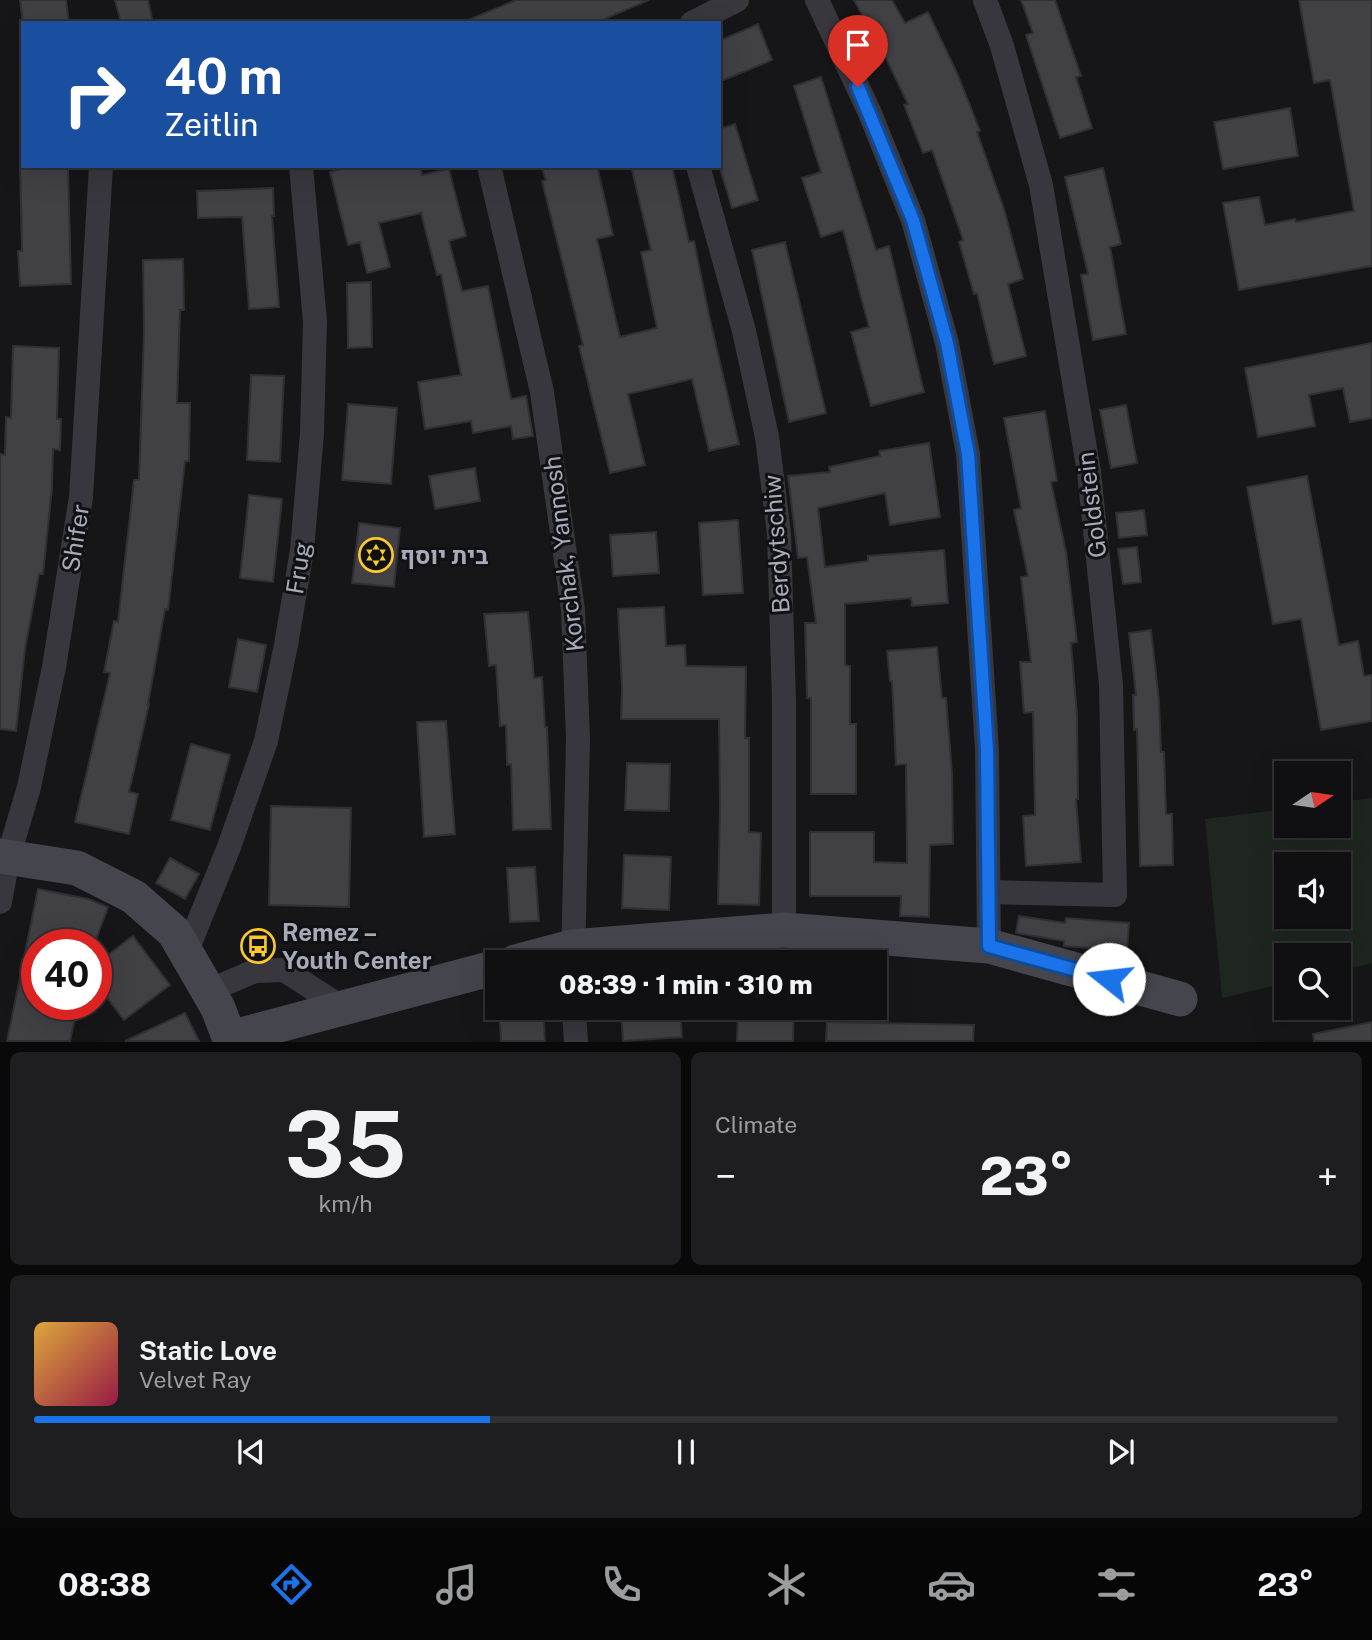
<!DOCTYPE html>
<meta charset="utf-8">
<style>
:root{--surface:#101012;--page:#1e1e20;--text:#f1f3f6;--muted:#9c9d9f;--line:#303032;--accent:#1a73e8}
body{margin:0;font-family:"Public Sans",Heebo,sans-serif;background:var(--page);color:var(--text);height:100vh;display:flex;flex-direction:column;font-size:26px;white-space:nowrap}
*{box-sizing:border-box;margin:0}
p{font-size:23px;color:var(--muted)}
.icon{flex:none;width:38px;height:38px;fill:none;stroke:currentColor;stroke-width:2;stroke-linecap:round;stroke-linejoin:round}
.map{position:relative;height:1042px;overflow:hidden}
.drawer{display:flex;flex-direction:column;gap:10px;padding:10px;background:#09090a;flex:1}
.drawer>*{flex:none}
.hud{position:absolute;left:21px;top:21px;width:700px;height:147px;border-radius:0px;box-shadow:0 7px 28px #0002,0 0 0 2px var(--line);background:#1a4fa0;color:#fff;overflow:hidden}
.needle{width:46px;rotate:77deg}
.controls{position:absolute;left:1274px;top:761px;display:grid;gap:14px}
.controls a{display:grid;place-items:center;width:77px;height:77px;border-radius:0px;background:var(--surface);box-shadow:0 7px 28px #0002,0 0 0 2px var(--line);font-size:35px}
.speed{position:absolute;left:21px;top:929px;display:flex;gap:14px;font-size:35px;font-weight:700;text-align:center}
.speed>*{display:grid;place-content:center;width:91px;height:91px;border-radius:50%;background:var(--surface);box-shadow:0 7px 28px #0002,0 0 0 2px var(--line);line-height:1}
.speed .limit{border:10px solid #d22;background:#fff;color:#111}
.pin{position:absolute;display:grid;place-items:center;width:60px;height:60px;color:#fff;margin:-72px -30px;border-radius:50% 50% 50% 0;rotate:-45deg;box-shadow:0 0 7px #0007}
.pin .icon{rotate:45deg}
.me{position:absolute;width:77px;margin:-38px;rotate:286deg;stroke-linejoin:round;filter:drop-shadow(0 0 5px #0008)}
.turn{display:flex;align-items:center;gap:24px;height:147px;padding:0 28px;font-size:32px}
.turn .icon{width:91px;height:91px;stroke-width:2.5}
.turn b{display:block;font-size:49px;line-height:60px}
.big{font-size:52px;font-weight:800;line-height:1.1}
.drawer .widget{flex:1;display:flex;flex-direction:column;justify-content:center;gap:10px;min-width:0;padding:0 24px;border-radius:10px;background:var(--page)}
.drawer .dial{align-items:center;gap:0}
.dial b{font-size:91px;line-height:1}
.song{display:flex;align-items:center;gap:21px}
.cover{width:84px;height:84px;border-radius:10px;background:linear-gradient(135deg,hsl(40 70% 55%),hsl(340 70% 35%))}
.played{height:7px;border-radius:4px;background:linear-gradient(90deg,var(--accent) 35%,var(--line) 35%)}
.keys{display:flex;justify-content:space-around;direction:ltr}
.heat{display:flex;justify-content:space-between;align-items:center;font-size:38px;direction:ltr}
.drawer .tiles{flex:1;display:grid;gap:10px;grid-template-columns:1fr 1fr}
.widget:last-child{grid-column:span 2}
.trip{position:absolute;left:485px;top:950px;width:402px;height:70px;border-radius:0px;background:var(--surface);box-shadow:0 7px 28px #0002,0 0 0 2px var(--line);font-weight:800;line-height:70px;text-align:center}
.tab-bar{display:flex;height:112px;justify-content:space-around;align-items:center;background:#060607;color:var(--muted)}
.tab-bar .icon{width:49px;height:49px}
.tab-bar .current{color:var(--accent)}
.tab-bar b{font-size:32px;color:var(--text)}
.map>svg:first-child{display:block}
.green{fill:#1e261f;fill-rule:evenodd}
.building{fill:#404045;stroke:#303034;stroke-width:2}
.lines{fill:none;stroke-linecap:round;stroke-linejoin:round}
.street{stroke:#37373d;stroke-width:24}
.secondary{stroke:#45464d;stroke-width:35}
.route-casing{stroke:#114b97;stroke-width:18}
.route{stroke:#1a73e8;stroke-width:12}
.labels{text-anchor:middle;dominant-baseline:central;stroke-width:6;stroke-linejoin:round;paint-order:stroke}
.street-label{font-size:24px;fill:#a7abb9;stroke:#111113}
.poi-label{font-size:24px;font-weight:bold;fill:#a7abb9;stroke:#111113;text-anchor:start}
</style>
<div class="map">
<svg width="1372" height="1042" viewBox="0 0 1372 1042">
<rect width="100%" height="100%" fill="#161618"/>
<path class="green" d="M1372,798v165l-33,8v-15h-53v27l-64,15 -17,-179 81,-10v17h53v-24zM1286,864h53v53h-53z"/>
<g class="building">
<path d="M20,0h46l3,23h-46z"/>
<path d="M115,0h33l5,23h-32z"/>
<path d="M516,0h133l-54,23h-134z"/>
<path d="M854,0h38l13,23 23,-11 29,61 23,58 -3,1 27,77 19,70 -15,5 18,72 -32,8 -17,-71 -3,1 -15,-52 4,-2 -31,-90 -9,3 -19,-48 4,-1 -37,-77 -2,1z"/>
<path d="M1021,0h34l26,76 -5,1 16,51 -32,10 -34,-103 7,-2z"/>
<path d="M1299,0h73v266l-133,24 -16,-87 36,-6 6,28 30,-6 1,3 58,-11 -24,-131 -16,3z"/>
<path d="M758,24l14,36 -53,22v-41z"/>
<path d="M821,77l55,173 13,-4 35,146 -53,14 -20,-74 18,-5 -26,-97 -22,7 -19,-59 19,-6 -27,-86z"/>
<path d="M1290,108l8,48 -75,13 -9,-47z"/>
<path d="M735,124l23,76 -26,8 -13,-43v-36z"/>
<path d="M20,166h48l3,118 -51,2 -2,-35h4z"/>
<path d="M353,166h67l2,9 27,-6 17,67 -17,5 13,50 26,-5 23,113 15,-3 7,40 -20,3 -2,-13 -38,7 -2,-12 -46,8 -7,-47 43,-7 -20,-101 -4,1 -16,-62 -42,10 11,44 -23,6 -7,-31 -12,3 -18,-73z"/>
<path d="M541,166h56l16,69 -16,4 23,98 37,-9 -16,-76 10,-2 -20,-84h41l17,76 5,-1 15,74 30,129 -30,7 -17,-72 -64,15 17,71 -35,8 -31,-127 4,-1 -41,-164 4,-1z"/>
<path d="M1103,168l18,76 -11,3 16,87 -33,6 -12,-65 7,-1 -23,-97z"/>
<path d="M273,188l1,28h-2l7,91 -30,2 -7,-92 -44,1 -1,-27z"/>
<path d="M785,242l41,171 -37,9 -37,-172z"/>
<path d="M183,259l1,51h-4l-3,93h13l-1,58h-4l-17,149 -3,-1 -17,95h1l-20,88 9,2 -9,40 -54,-12 35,-149 -6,-1 10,-51 4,1 16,-142h5l5,-149 -1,-71z"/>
<path d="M371,282l1,65 -24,1 -1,-65z"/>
<path d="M1372,343v75l-22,4 -7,-34 -34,7 6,31 -57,11 -13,-69z"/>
<path d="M13,346l46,2 -2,71h4l-1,31 -7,-1 -1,39 -9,86h-4l-14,75 -9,82 -16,-2v-275l5,1 1,-38 5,1z"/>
<path d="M251,375l33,1 -4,86 -33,-2z"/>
<path d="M348,404l49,4 -6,76 -49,-4z"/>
<path d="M1126,405l11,58 -26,5 -11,-58z"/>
<path d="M1045,411l12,70 -6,1 15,70 11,90 -6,1 6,72 1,84h-2l5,63 -55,4 -3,-50 12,-1 -2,-103 -9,1 -4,-51h11l-10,-85 7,-1 -14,-66 7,-2 -17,-90z"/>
<path d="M929,443l11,74 -50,8 -5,-32 -67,15 7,59 43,-6v-5l76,-6 4,53 -36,3 -1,-8 -66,6v61l5,1v58h6v70h-45v-96h-4l-2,-75h11l-9,-66 -9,1 -10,-82 42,-4 -1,-5 51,-11 -1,-5z"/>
<path d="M475,468l5,33 -45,8 -6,-33z"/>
<path d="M1307,476l32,169 19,-4 6,35 8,-1v46l-51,9 -20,-111 -28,5 -26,-137z"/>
<path d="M249,495l33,4 -9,83 -33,-4z"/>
<path d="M1144,510l3,25 -28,3 -3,-25z"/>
<path d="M738,520l5,73 -40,2 -4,-72z"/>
<path d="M359,523l41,5 -6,59 -42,-4z"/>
<path d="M656,532l3,41 -46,3 -3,-41z"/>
<path d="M1137,547l4,35 -18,2 -5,-35z"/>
<path d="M664,607l2,39 19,-1 1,21 60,1 -1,71h4v94l12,1 -2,72 -41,-1 2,-97 -1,-88h-98l1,-31 -4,-79z"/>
<path d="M528,612l6,66 8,-1 3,50h2l4,102 -38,1 -2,-66 -4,1 -1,-40 -6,1 -4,-61 -7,1 -5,-52z"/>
<path d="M1151,630l8,71 2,51h3l2,62h6l1,51 -33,1 -3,-137 -3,1 -1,-35h3l-7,-62z"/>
<path d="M238,639l28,6 -9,47 -28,-5z"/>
<path d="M937,647l5,51h4l6,75 1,71 -23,1 -1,72 -29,-1 1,-20h-91v-64h64v30l33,1 -1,-99 -10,1 -4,-84h-2l-3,-30z"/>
<path d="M446,721l9,113 -31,3 -7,-115z"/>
<path d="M191,744l39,11 -20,75 -39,-10z"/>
<path d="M627,763l43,1 -1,47 -44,-1z"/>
<path d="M271,806l80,2 -2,99 -80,-2z"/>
<path d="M624,855l47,2 -2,53 -47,-2z"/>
<path d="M170,858l29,16 -14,25 -29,-16z"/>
<path d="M535,867l4,54 -29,1 -3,-54z"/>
<path d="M38,889l50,10 20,8 -14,38h-57v65l38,8 -5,23h-63z"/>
<path d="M1019,916l46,7 1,-5 63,5 -2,28 -63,-5v-5l-48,-8z"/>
<path d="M133,936l37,49 -46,35 -28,-37v-19z"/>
<path d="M499,1008h44l2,33h-44z"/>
<path d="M621,1008h59l2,29 -59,4z"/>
<path d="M738,1008h56l-1,33h-56z"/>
<path d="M185,1013l14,28h-74z"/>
<path d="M827,1022l147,3 -1,16h-147z"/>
<path d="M1372,1022v19h-58l-1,-7z"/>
</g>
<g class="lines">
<g class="street">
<path d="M817,0l52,111 44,109 34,123 21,111 19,296 2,196"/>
<path d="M985,0l17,46 39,139 48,287 22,213 4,210 -126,-3"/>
<path d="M692,23l45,-23"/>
<path d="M489,166l53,226 31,218 5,129 -5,223"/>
<path d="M698,166l46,165 23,106 12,97 5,168v228"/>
<path d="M0,902l8,-44 21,-71 25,-120 27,-170 20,-331"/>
<path d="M186,953l43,-106 37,-106 20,-96 16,-95 10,-117 3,-112 -14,-155"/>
<path d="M208,991l47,-20 29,-1 59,38"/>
<path d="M574,1008l2,34"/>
</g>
<g class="secondary">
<path d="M0,856l77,12 57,29 40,35 44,76 13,34"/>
<path d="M516,962l56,-15 212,-17 205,16 191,53"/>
<path d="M230,1038l267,-71"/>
</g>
</g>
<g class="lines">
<g class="route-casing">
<path id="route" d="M858,87l55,133 34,123 21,111 19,296 2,196 120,33"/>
</g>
<use href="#route" class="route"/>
</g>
<defs>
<g id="synagogue-ring" transform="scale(1.75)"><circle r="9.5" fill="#111113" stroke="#fbc92b" stroke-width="1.5"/><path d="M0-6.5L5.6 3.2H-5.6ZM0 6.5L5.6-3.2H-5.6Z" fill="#fbc92b"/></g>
<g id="bus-ring" transform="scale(1.75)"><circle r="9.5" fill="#111113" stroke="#fbc92b" stroke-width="1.5"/><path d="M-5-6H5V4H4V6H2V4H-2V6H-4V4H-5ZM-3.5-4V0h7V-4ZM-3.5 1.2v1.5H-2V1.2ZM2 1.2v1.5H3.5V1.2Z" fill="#fbc92b"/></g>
</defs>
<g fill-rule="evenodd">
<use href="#synagogue-ring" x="376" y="555"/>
<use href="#bus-ring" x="258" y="946"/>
</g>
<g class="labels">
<g class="street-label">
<text transform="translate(1091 505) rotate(-97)">Goldstein</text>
<text transform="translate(75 538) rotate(-81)">Shifer</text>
<text transform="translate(776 544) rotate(-94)">Berdytschiw</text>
<text transform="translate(563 554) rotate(-97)">Korchak, Yannosh</text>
<text transform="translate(298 568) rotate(-81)">Frug</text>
</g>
<g class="poi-label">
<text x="400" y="555">בית יוסף</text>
<text x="282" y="932">Remez –<tspan x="282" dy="28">Youth Center</tspan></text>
</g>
</g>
</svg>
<div class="controls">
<a><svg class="needle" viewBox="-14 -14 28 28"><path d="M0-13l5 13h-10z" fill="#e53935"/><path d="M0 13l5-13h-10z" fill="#9c9d9f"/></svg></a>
<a><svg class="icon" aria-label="sound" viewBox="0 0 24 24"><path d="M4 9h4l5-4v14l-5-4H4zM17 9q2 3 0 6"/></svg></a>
<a><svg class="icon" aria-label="search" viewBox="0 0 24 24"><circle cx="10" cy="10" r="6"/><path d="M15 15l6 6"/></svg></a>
</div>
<div class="speed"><div class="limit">40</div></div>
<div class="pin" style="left:858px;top:87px;background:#d93025"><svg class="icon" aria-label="arrive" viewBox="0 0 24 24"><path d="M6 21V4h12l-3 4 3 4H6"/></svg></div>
<svg class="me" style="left:1109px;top:979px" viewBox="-20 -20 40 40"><circle r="19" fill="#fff"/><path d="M0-13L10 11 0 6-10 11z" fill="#1a73e8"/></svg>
<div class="trip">08:39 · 1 min · 310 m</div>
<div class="hud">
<div class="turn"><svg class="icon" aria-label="right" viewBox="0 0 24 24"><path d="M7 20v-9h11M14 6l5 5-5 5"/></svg><div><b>40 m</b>Zeitlin</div></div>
</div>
</div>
<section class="drawer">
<div class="tiles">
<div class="widget dial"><b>35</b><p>km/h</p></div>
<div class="widget"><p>Climate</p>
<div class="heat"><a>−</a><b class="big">23°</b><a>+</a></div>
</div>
<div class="widget">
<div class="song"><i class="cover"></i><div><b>Static Love</b><p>Velvet Ray</p></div></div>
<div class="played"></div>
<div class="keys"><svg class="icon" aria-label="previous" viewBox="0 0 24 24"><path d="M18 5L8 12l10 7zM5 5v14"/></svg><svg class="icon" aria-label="pause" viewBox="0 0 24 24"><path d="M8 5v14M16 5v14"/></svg><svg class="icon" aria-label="next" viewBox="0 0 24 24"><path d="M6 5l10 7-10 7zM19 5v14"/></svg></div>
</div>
</div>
</section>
<nav class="tab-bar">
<b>08:38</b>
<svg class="icon current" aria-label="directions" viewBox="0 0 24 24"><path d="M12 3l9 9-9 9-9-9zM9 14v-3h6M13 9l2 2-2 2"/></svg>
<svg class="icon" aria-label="music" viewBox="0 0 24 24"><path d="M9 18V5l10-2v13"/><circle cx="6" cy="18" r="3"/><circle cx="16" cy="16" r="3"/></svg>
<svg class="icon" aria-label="phone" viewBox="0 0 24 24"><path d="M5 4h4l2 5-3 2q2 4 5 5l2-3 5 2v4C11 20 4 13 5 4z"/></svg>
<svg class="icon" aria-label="climate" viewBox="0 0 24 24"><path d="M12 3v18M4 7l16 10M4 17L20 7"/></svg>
<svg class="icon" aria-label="car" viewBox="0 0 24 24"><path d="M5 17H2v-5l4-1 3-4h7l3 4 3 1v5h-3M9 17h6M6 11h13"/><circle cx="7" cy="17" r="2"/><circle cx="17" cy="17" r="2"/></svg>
<svg class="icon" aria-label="filters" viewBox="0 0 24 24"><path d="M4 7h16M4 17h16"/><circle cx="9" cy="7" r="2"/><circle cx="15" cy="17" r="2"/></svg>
<b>23°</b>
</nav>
